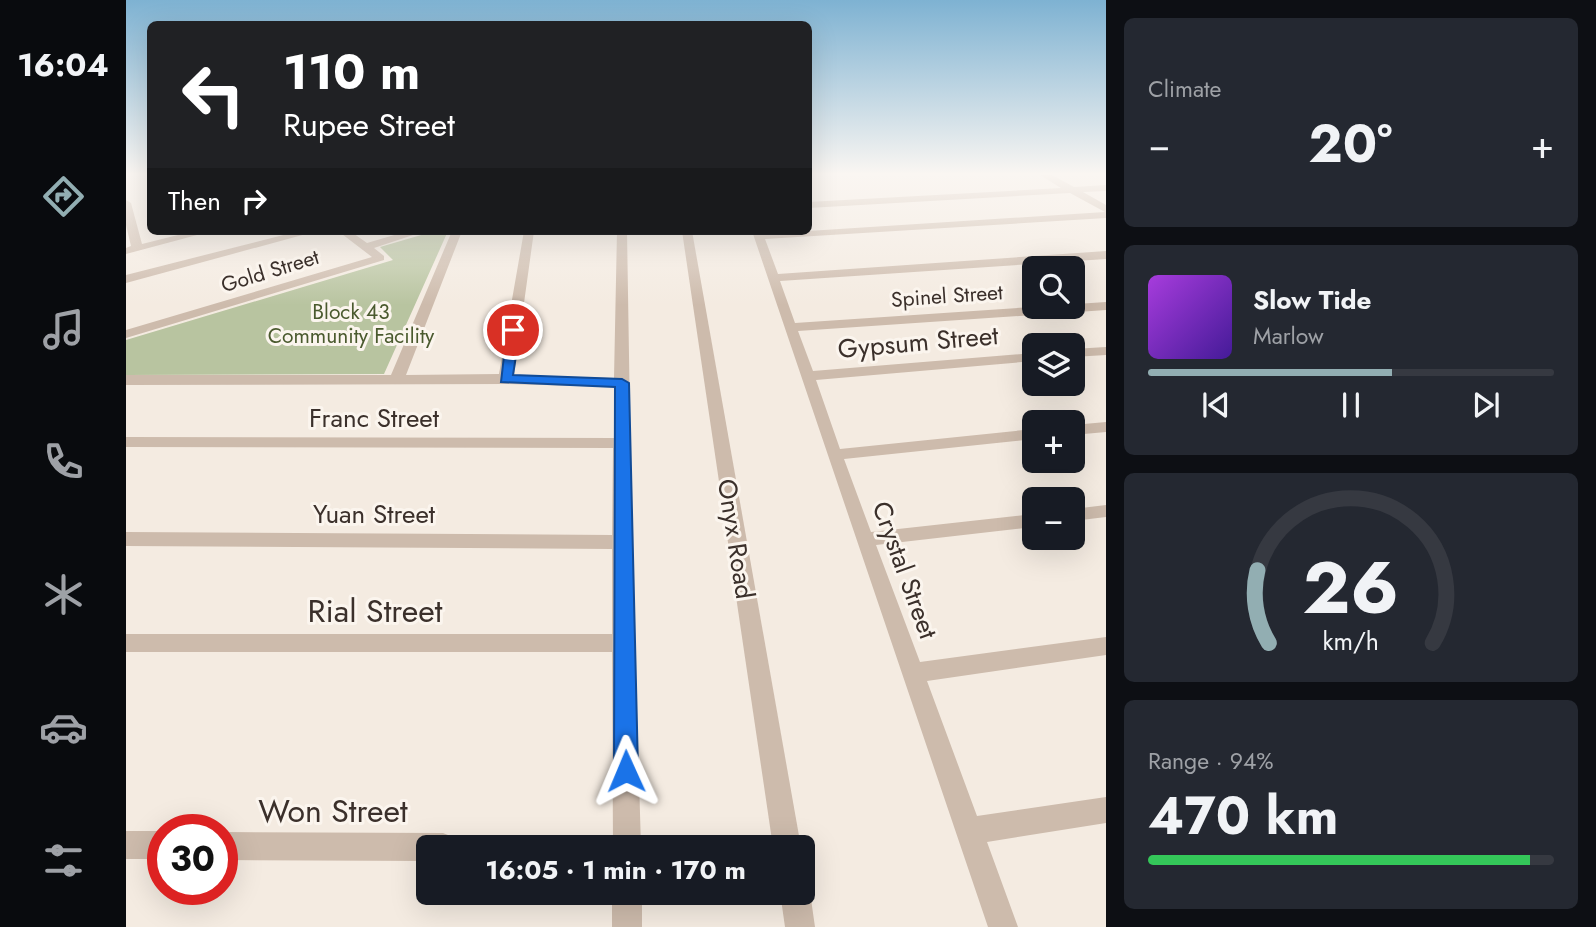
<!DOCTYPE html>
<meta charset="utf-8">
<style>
:root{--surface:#171b24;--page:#242831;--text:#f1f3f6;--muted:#9ea1a6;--line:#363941;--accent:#92aeb2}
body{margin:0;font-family:Jost,sans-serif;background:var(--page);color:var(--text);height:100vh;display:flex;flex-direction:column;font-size:26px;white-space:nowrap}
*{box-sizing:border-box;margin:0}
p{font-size:23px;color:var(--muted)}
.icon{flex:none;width:38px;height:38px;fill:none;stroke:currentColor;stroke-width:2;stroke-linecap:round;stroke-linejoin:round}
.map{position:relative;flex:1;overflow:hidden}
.details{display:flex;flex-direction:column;gap:18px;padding:18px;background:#0d0f14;width:490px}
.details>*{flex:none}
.top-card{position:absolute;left:21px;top:21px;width:665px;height:214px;border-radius:10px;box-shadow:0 7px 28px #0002;background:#202124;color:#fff;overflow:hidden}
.controls{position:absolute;left:896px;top:256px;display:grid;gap:14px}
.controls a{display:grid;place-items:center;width:63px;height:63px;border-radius:10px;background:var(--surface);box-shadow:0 7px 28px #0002;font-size:35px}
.speed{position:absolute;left:21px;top:814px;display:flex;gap:14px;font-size:35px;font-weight:700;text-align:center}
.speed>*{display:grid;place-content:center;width:91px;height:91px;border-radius:50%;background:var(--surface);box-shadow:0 7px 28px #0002;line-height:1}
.speed .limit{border:10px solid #d22;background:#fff;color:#111}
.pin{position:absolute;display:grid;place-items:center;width:60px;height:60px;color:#fff;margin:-30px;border:4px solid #fff;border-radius:50%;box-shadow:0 2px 7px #0007}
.me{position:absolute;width:77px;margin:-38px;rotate:359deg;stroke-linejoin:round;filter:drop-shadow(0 0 5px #0008)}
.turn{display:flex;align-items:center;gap:24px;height:147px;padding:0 21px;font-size:32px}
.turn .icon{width:91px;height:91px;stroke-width:2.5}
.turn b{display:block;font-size:49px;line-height:60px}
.then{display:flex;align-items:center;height:66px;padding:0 21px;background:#0003;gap:14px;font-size:26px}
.big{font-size:52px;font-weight:700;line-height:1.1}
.details .tile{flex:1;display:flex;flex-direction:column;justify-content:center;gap:10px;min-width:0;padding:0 24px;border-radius:10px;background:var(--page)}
.details .dial{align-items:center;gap:0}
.dial svg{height:182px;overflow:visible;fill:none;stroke:var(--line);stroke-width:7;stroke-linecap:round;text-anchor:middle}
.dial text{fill:var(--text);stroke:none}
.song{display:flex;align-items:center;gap:21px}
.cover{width:84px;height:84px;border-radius:10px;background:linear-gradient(135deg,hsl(280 70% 55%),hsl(260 70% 35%))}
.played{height:7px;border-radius:4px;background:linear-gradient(90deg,var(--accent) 60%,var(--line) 60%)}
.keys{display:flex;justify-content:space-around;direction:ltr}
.heat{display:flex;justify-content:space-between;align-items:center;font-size:38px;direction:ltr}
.charge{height:10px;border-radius:5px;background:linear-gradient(90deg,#34c759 94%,var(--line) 0)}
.trip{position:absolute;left:290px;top:835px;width:399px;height:70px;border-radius:10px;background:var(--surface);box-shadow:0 7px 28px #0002;font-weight:700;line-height:70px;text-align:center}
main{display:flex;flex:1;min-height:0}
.dock{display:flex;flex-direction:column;width:126px;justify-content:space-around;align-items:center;background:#090b0e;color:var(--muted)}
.dock .icon{width:49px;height:49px}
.dock .current{color:var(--accent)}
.dock b{font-size:32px;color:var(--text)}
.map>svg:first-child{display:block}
.green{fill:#b8c4a0}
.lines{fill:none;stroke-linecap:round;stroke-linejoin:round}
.minor{fill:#cdbbac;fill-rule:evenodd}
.route{fill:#1a73e8;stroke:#114b97;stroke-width:2}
.labels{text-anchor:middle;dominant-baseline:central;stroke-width:6;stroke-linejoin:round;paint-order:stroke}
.far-street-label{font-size:21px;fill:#3b302b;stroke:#fbf5ee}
.far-park-label{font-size:21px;fill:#4a5a2e;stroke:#fbf5ee}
.street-label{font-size:26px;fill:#3b302b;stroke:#fbf5ee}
.near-street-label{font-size:32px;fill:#3b302b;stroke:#fbf5ee}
</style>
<main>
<nav class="dock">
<b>16:04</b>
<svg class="icon current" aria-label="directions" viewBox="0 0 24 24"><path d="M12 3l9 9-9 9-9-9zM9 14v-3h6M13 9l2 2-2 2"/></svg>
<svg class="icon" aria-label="music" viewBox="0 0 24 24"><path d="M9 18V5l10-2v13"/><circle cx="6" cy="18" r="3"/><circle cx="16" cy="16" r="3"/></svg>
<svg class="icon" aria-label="phone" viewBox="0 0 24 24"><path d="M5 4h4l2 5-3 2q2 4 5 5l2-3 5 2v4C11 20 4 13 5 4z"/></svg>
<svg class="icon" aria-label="climate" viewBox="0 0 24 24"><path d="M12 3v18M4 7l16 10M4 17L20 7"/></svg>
<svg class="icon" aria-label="car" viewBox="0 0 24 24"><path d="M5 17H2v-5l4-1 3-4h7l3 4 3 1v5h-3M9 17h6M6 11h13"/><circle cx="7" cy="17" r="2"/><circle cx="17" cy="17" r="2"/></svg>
<svg class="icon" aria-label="filters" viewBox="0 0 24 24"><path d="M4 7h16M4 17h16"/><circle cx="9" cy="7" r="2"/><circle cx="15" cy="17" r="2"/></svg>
</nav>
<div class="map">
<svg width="980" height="927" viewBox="0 0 980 927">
<rect width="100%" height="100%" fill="#f4ebe1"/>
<path class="green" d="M309,231h13l-64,143 -258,1v-35l267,-80 -13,-13z"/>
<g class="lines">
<g class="minor">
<path d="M914,175h12l22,12 32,-2v6l-23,1 23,13v13l-341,21 13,35 328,-23v8l-326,22 15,42 311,-21v8l-308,21 15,40 221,-18v8l-218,19 24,69 194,-20v10l-190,20 27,73 163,-18v13l-158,18 44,117 186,-25v18l-179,26 50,135 129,-19v26l-119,19 31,85h-30l-236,-696h56l297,-19 -35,-19 -262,15v-6l253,-14z"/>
<path d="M0,200l5,3 11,41 52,-13h18l-86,23v-6l5,-2 -5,-21z"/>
<path d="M173,231h18l-191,52v-8z"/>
<path d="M212,231h12l17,12 41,-12h17l-51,17 10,8v4l-258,78v-8l246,-73z"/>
<path d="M326,231h10l-56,144 93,-1 25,-143h10l-20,144 100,3 3,-147h10l5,311 9,305h-28l-1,-195h-486v-18h486v-85l-486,-3v-14l486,3 1,-87 -487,-1v-10l488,1v-51l-108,-3 -380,1v-10h265z"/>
<path d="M556,231h10l109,616h-28z"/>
<path d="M980,347v8l-33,2v-8z"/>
<path d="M980,422v10l-33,3v-10z"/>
<path d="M980,505v12l-33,4v-12z"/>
<rect x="0" y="831" width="37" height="28"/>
<path d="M96,832l221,1 10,4 4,10h-28v14l-207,-1z"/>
<path d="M677,881l7,11 5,35h-30l-5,-35h23z"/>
<rect x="486" y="892" width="30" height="35"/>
</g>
</g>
<linearGradient id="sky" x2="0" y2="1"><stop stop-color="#7eb2d2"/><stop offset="0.57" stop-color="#faf6f2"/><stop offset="1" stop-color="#faf6f2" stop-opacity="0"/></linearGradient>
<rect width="980" height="305" fill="url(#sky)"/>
<path class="route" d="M387,326l7,4 -7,45 109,4 7,4 9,388 -3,7 -9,4 -8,-4 -4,-7 1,-384 -114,-5 6,-52z"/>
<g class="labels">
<g class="far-street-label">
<text transform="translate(144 271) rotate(-17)">Gold Street</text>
<text transform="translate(821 296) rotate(-4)">Spinel Street</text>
</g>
<g class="far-park-label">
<text x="225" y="312">Block 43<tspan x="225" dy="24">Community Facility</tspan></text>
</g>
<g class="street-label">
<text transform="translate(792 342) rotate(-5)">Gypsum Street</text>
<text x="248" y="418">Franc Street</text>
<text x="248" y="514">Yuan Street</text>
<text transform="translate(610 539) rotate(81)">Onyx Road</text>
<text transform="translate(779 570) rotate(70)">Crystal Street</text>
</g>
<g class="near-street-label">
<text x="249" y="611">Rial Street</text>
<text x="207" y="811">Won Street</text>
</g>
</g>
</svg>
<div class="controls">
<a><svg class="icon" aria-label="search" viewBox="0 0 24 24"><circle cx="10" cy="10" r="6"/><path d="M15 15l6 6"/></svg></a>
<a><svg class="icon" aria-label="layers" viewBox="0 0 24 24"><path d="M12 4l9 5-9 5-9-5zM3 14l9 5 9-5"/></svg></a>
<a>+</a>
<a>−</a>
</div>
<div class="speed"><div class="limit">30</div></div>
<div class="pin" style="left:387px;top:330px;background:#d93025"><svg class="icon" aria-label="arrive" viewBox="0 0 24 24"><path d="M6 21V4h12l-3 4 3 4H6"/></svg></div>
<svg class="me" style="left:500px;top:771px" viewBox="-20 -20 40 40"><path d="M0-17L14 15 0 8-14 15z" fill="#1a73e8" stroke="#fff" stroke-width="4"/></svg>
<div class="trip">16:05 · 1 min · 170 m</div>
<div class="top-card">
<div class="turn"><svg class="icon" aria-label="left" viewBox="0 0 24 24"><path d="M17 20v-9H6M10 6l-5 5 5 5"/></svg><div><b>110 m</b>Rupee Street</div></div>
<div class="then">Then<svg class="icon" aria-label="right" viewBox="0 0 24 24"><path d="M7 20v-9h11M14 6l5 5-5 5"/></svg></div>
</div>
</div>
<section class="details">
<div class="tile"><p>Climate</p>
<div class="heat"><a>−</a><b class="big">20°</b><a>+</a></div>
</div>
<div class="tile">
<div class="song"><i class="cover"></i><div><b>Slow Tide</b><p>Marlow</p></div></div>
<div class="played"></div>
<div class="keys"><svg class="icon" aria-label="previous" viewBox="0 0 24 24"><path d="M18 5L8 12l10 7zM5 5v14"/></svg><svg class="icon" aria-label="pause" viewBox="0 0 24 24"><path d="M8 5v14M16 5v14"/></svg><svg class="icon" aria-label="next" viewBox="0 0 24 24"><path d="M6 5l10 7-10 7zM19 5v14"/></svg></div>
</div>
<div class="tile dial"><svg viewBox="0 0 100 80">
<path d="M14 69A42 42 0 1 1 86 69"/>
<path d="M14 69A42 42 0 0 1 9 37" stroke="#92aeb2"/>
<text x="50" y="56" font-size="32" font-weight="700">26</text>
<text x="50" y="72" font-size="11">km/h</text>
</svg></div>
<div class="tile"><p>Range · 94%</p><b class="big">470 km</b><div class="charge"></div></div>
</section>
</main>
